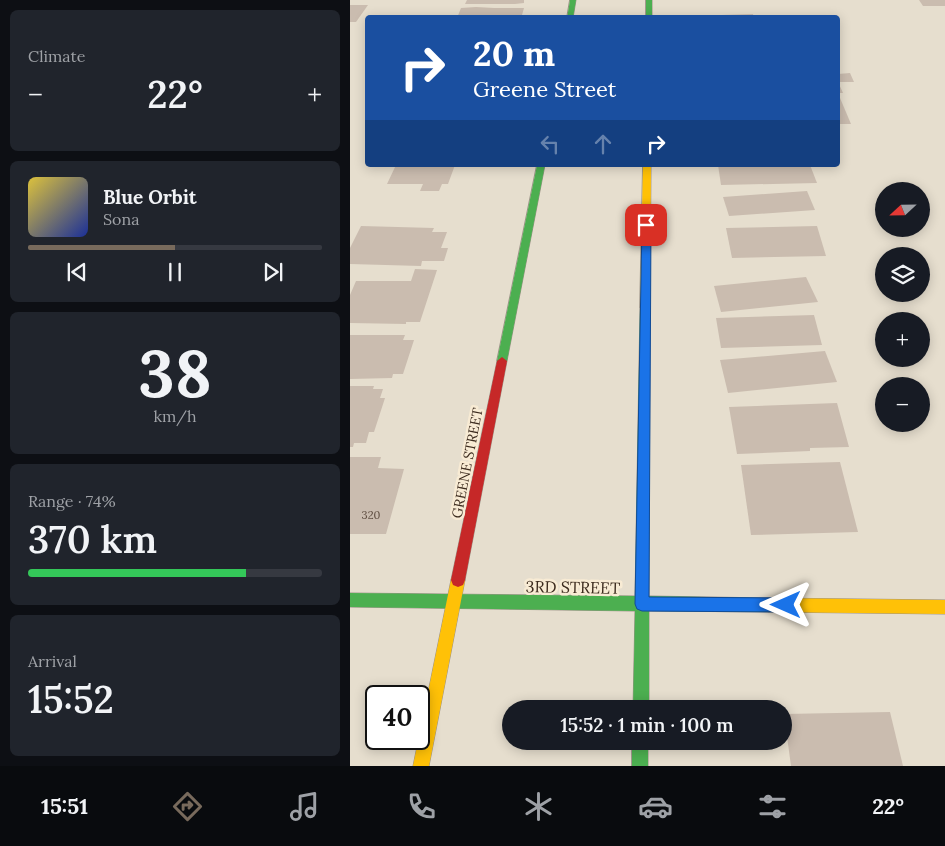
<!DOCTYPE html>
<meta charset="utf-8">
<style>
:root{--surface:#171b24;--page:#20242c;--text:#f1f3f6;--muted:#9ea1a6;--line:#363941;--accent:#786a5c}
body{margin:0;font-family:Lora,serif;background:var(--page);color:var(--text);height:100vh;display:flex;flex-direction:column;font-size:19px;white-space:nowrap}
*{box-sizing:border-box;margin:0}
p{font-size:16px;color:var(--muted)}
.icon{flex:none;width:28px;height:28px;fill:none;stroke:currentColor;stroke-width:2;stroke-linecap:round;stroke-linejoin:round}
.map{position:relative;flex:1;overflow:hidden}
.side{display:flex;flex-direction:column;gap:10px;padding:10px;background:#0d0f14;width:350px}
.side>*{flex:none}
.hud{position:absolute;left:15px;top:15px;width:475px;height:152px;border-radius:5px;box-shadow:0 2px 12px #0003;background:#1a4fa0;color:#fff;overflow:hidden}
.needle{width:32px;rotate:248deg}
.controls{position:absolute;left:525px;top:182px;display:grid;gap:10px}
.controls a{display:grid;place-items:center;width:55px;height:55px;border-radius:50%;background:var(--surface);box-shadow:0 2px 12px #0003;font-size:25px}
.speed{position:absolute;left:15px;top:685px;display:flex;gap:10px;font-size:25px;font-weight:700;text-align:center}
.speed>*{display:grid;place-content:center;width:65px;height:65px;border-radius:50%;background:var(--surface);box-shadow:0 2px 12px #0003;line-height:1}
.speed .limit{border:2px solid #111;border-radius:8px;background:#fff;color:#111}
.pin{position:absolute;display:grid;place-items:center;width:42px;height:42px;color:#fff;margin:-21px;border-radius:10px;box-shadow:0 2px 8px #0006}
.me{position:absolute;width:55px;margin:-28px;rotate:270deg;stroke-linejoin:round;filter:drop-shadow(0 0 4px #0008)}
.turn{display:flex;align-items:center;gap:18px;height:105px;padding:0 25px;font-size:22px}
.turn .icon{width:65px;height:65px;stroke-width:2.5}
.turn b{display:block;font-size:35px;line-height:42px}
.lanes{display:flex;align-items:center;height:48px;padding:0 25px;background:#0003;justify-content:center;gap:25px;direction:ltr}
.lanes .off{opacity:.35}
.big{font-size:38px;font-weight:600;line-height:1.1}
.side .card{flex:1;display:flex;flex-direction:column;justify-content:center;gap:8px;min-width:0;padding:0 18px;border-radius:8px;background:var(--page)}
.side .dial{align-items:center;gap:0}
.dial b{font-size:65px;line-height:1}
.song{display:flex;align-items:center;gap:15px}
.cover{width:60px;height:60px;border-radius:8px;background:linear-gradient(135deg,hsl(50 70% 55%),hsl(230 70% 35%))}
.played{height:5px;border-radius:2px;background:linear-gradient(90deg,var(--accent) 50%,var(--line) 50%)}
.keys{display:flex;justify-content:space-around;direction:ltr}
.heat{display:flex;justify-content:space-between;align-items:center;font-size:28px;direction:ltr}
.charge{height:8px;border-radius:4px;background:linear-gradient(90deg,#34c759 74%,var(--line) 0)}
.trip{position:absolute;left:152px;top:700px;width:290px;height:50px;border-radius:25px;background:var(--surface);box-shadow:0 2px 12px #0003;font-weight:600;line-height:50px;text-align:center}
.tabs{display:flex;height:80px;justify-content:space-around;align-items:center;background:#090b0e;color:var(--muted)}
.tabs .icon{width:35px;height:35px}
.tabs .selected{color:var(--accent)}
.tabs b{font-size:22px;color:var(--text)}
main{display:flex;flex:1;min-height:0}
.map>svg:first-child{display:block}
.building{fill:#cabcaf}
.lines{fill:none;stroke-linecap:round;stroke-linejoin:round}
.fast-casing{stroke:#9b9287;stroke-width:1}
.slow-casing{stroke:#9b9287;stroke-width:1}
.jam-casing{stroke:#9b9287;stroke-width:1}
.fast{fill:#4caf50;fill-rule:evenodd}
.slow{fill:#ffc107;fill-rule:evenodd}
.jam{fill:#c62828;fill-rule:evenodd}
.route{fill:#1a73e8;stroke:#114b97}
.labels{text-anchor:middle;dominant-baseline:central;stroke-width:5;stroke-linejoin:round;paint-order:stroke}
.number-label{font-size:11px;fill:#604f42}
.street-label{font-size:14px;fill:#3c2b1e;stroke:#f8ebd4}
.near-street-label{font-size:16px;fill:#3c2b1e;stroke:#f8ebd4}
</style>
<main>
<section class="side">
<div class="card"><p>Climate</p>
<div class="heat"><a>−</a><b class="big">22°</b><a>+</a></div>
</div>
<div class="card">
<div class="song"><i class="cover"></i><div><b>Blue Orbit</b><p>Sona</p></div></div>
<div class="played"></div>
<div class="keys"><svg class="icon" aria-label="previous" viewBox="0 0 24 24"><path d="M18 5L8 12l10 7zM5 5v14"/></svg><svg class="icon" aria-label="pause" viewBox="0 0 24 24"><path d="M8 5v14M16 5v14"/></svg><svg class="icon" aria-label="next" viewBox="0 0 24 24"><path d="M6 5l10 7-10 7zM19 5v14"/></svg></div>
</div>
<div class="card dial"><b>38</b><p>km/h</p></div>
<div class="card"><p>Range · 74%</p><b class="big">370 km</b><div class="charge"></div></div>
<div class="card"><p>Arrival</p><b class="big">15:52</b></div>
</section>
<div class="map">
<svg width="595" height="766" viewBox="0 0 595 766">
<rect width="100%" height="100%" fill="#e6dece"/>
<g class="building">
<path d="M117,0h57v3l-9,1h-50z"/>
<path d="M569,0h26v6h-22z"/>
<path d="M0,5h18l-12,17h-6z"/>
<path d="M126,7l18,1h30l-2,7h-2l-1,3h-62l4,-10z"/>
<path d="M403,14l1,4h-31l-1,-3z"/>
<path d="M500,73l4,9h-16l5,11h-5v-19z"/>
<path d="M488,98h2l11,26h-13z"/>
<path d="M46,165h59l-7,19h-6l-3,7h-19l3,-7h-36z"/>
<path d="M368,165h92l7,18 -96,2z"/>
<path d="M457,191l8,19 -86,6 -6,-19z"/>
<path d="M11,226l73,2 -2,4h15l-6,16h7l-4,13h-22l-1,5 -71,-2v-16z"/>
<path d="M467,226l9,30 -94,2 -6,-30z"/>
<path d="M65,269l22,1 -17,52h-14v2l-56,-1v-28l6,-14h55z"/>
<path d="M456,277l12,25 -97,10 -7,-26z"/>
<path d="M464,315l8,30 -101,3 -5,-30z"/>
<path d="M0,335h55l-2,5h11l-11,34h-10l-1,4 -42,1z"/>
<path d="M475,351l12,31 -109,11 -8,-33z"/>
<path d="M0,386h24l-1,3h10l-3,9h5l-11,34h-5l-3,11h-12l-1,4h-3z"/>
<path d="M487,403l12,44 -39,1v3l-73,3 -8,-47z"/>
<path d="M0,457h31l-3,11 26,1 -18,65h-36z"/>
<path d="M490,462l18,70 -107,3 -10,-70z"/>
<path d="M540,712l13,54h-112l-7,-52z"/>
</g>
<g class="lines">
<g class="fast-casing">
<g id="fast">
<path d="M220,0h6l-3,18h-6z"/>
<rect x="296" y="0" width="6" height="18"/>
<path d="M187,165h8l-38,196 -5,4 -5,-4z"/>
<path d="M295,304l5,4 -1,288 120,2 5,2 2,5 -2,5 -5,2 -120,-1v98h-16l2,-98 -285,-4v-14l285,3 5,-288z"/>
<rect x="282" y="741" width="16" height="25"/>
</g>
</g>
<g class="slow-casing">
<g id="slow">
<path d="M293,165h8l-1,143 -5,4 -5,-4z"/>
<path d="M108,573l5,2 2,5 -36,186h-16l38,-186 2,-5z"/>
<path d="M419,598l176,2v14l-176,-2 -5,-2 -2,-5 2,-5z"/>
</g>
</g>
<g class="jam-casing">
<path id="jam" d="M152,357l5,4 -42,219 -2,5 -5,2 -5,-2 -2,-5 46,-219z"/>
</g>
<use href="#fast" class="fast"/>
<use href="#slow" class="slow"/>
<use href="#jam" class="jam"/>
</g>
<path class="route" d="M296,222l5,3 -2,372 137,1 5,2 2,5 -2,5 -5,2 -144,-1 -5,-2 -2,-5 7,-379z"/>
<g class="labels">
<g class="number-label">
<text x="21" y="515">320</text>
</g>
<g class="street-label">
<text transform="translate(117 463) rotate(-79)">GREENE STREET</text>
</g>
<g class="near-street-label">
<text transform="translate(223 587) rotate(1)">3RD STREET</text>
</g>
</g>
</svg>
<div class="controls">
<a><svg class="needle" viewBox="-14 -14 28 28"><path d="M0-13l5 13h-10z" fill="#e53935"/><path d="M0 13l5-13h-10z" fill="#9ea1a6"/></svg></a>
<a><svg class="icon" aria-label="layers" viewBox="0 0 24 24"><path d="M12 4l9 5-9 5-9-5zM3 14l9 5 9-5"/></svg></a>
<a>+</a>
<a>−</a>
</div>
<div class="speed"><div class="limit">40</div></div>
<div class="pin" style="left:296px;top:225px;background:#d93025"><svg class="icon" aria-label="arrive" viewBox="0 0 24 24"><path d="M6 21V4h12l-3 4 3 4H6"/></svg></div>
<svg class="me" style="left:436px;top:605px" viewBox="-20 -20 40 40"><path d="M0-17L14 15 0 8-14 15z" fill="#1a73e8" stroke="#fff" stroke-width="4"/></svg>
<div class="trip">15:52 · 1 min · 100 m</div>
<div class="hud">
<div class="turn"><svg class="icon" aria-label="right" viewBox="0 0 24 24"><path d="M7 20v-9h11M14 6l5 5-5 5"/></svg><div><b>20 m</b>Greene Street</div></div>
<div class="lanes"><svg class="icon off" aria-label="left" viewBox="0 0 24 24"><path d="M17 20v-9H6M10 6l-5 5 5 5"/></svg><svg class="icon off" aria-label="ahead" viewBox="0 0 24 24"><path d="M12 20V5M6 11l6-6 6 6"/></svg><svg class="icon" aria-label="right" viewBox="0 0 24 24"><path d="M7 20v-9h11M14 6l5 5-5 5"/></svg></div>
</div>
</div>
</main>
<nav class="tabs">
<b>15:51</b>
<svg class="icon selected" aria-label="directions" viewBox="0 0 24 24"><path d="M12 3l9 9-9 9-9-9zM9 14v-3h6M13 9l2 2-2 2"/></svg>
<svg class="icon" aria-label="music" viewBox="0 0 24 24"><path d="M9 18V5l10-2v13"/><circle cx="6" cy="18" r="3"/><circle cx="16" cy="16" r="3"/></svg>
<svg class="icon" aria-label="phone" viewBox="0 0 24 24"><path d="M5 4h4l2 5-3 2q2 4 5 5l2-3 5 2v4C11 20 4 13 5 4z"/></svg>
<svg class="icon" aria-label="climate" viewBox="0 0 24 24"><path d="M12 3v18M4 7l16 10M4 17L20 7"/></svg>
<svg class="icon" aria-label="car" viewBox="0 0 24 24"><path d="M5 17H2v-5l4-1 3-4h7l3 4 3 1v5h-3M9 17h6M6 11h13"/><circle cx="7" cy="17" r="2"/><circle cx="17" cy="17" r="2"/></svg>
<svg class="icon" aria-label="filters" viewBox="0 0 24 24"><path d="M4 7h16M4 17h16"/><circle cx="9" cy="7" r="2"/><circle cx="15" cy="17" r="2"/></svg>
<b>22°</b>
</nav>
